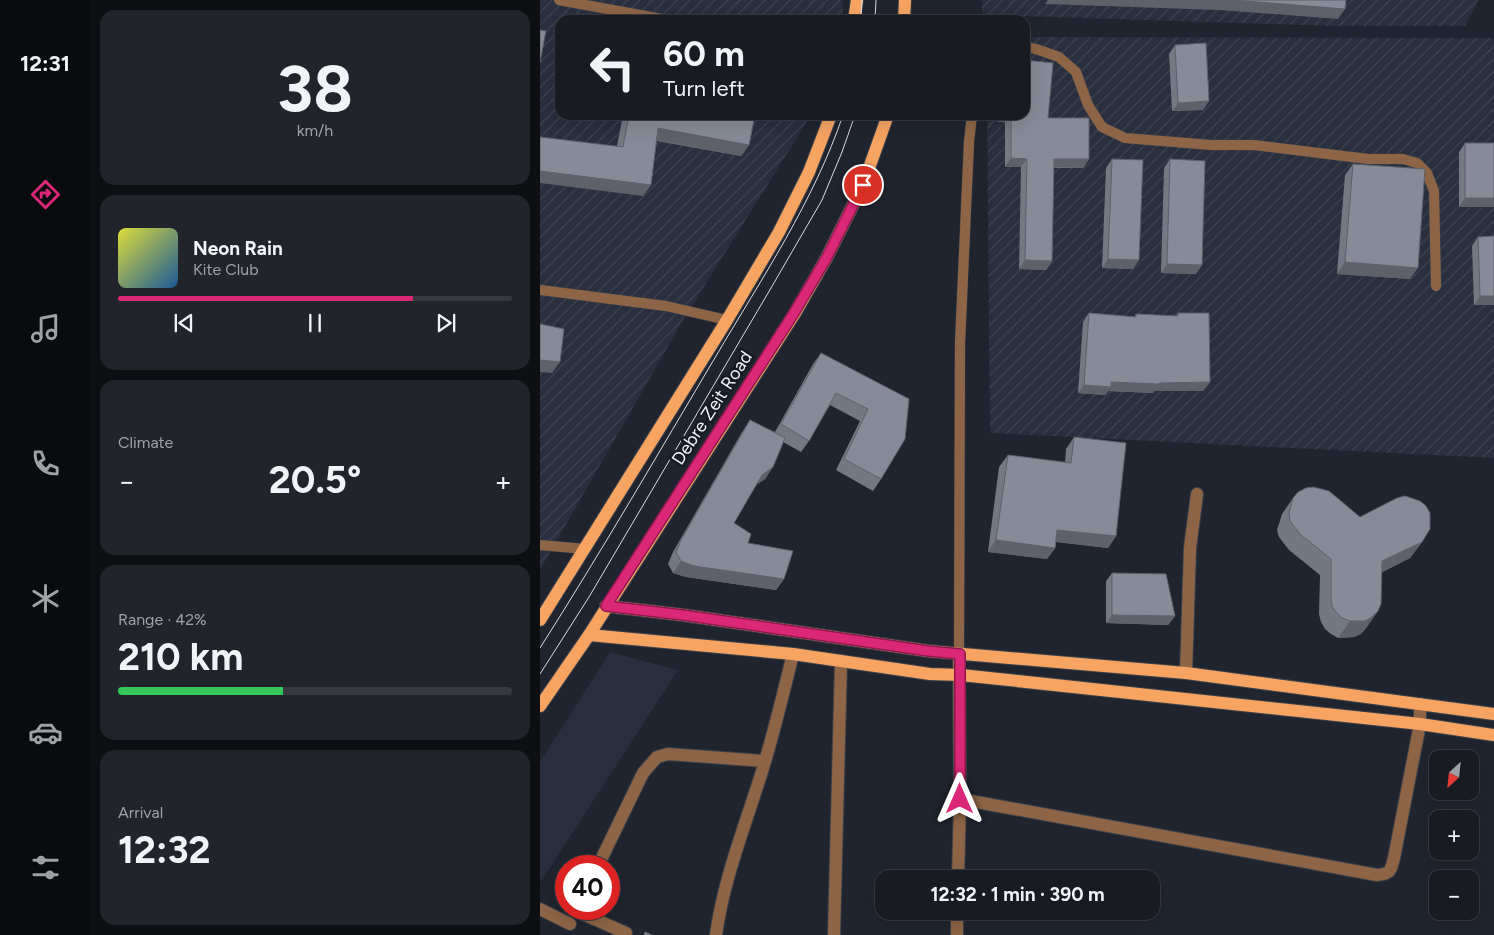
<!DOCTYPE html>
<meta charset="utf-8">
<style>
:root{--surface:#181b22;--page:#21242a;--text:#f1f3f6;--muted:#9fa1a5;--line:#363940;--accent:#db2777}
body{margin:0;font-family:Figtree,sans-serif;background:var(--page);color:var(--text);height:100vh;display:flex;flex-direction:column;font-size:19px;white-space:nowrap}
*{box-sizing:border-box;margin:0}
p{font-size:16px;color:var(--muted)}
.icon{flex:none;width:28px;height:28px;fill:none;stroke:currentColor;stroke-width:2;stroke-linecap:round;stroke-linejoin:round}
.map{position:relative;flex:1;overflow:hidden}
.side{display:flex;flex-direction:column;gap:10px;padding:10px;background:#0d0f13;width:450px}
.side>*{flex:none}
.hud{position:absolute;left:15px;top:15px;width:475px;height:105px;border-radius:15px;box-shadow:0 5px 20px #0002,0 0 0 1px var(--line);background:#181b22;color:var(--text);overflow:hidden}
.needle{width:32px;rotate:207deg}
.fabs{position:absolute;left:889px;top:750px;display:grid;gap:10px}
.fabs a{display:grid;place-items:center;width:50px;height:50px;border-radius:10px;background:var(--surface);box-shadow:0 5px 20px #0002,0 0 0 1px var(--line);font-size:25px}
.speed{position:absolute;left:15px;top:855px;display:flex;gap:10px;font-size:25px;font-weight:700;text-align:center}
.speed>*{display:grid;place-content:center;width:65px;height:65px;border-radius:50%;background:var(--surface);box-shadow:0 5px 20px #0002,0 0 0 1px var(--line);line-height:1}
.speed .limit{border:8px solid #d22;background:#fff;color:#111}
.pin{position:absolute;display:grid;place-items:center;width:42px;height:42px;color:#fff;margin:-21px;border:2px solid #fff;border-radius:50%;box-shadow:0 1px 5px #0007}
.me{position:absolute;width:55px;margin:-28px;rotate:0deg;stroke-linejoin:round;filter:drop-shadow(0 0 4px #0008)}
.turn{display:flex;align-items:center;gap:18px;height:105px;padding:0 25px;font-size:22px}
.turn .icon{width:65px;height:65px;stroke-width:2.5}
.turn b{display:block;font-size:35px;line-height:42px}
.big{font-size:38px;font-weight:700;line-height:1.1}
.side .card{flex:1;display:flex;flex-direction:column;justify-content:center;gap:8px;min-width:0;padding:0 18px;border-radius:15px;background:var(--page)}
.side .dial{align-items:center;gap:0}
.dial b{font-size:65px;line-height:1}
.song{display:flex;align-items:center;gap:15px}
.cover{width:60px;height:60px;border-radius:8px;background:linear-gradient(135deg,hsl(60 70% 55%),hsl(210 70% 35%))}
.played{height:5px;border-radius:2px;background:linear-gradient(90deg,var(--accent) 75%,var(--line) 75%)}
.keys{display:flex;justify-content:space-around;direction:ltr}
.heat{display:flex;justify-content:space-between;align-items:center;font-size:28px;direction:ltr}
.charge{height:8px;border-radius:4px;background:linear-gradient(90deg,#34c759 42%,var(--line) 0)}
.trip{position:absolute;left:335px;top:870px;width:285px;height:50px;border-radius:15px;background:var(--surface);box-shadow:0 5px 20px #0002,0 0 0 1px var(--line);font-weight:700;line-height:50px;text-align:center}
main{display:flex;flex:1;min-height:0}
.dock{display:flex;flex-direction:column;width:90px;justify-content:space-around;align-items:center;background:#0a0b0e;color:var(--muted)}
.dock .icon{width:35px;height:35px}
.dock .selected{color:var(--accent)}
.dock b{font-size:22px;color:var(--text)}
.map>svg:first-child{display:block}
.built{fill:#292f3e}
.industrial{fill:url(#industrial-furrows)}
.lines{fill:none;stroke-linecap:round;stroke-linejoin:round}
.service-casing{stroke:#3d414a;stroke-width:11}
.minor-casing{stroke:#3d414a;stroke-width:14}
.tertiary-casing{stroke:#3d414a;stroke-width:14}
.primary-casing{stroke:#3d414a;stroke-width:14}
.service{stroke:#8d6546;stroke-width:10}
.minor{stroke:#8d6546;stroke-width:12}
.tertiary{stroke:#8d6546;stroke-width:12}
.primary{stroke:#f7a462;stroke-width:12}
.tram{stroke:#d9dce3;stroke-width:1}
.wall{fill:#747882}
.shaded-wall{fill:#5e616a}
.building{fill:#878b97;stroke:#5e616a}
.route-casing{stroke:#8e194d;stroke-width:12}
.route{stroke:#db2777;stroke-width:9}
.labels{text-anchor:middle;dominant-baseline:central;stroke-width:5;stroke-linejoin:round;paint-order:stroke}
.street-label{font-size:18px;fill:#eef1f7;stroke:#171b24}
</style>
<main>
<nav class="dock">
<b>12:31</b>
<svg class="icon selected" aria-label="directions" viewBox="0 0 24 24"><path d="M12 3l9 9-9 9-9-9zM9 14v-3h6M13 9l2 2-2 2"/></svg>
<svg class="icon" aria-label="music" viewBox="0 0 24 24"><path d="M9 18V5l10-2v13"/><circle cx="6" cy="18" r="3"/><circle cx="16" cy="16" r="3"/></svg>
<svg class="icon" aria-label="phone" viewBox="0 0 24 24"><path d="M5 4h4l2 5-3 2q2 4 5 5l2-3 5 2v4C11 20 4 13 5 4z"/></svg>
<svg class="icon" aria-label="climate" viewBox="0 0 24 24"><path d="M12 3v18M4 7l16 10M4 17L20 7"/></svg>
<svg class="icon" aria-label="car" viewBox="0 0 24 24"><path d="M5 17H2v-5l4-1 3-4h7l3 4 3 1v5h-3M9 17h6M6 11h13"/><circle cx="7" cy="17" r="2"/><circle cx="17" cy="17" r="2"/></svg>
<svg class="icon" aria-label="filters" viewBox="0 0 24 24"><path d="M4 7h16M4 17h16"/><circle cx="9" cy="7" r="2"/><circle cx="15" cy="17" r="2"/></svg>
</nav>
<section class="side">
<div class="card dial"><b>38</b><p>km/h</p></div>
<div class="card">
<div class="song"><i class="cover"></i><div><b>Neon Rain</b><p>Kite Club</p></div></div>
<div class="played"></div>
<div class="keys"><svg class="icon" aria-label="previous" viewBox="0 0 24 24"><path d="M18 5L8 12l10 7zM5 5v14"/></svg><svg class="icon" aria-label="pause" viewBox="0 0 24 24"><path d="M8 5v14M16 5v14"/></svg><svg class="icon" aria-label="next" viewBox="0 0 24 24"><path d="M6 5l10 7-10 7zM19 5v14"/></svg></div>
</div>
<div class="card"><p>Climate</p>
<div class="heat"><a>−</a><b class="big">20.5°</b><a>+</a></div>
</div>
<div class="card"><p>Range · 42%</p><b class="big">210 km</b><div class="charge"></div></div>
<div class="card"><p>Arrival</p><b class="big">12:32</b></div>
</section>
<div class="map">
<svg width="954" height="935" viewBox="0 0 954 935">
<defs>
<pattern id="industrial-furrows" width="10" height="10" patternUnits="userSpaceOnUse" patternTransform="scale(1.25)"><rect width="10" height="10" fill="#292f3e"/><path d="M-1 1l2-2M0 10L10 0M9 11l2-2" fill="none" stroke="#3e4351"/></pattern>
</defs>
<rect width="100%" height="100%" fill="#20242e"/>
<path class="built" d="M70,652l68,18 -138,213v-121z"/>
<g class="industrial">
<path d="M0,0h303v20h-283v95h251l-129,207 -142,248z"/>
<path d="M442,0h497l-14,26h-132l-351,-11z"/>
<path d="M485,37l469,1v420l-504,-25 -3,-318h38z"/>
</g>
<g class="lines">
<g class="service-casing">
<g id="service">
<path d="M19,0l108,20"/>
<path d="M485,47l11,2 23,8 17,15 12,33 14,22 23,11 86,7h43l114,14h35l14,4 10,10 7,18 2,95"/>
<path d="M0,290l126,16 61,14"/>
<path d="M0,545l45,4"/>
<path d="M419,654l1,-311 9,-201 3,-27"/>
</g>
</g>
<g class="minor-casing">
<g id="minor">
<path d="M646,673l4,-125 7,-54"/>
<path d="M420,799l417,76c14,-1 14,-5 17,-17l26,-134v-20"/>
<path d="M58,866l45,-93 14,-16 11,-3 97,7"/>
<path d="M0,909l30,15"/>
<path d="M36,911l50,22"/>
<path d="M176,935c7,-52 26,-101 42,-151 14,-42 24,-86 35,-130"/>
<path d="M294,935l7,-274"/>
</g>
</g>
<g class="tertiary-casing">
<g id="tertiary">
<path d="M418,879l2,-80 -1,-145"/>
<path d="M417,935v-24"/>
</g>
</g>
<g class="primary-casing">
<g id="primary">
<path d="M314,20l3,-20"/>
<path d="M364,20l1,-20"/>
<path d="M66,606l77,9 245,36 258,22 308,41"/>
<path d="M0,620l187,-300 52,-88 30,-60 22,-57"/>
<path d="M49,635l204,19 137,20 31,1 459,49 74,11"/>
<path d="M0,706l49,-71 206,-322 32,-56 36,-72 25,-70"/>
</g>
</g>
<use href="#service" class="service"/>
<use href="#minor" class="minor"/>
<use href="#tertiary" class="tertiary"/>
<use href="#primary" class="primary"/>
<g class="tram">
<path d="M321,20l1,-20"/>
<path d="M335,20l1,-20"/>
<path d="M0,648c61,-96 118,-194 176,-292 46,-78 98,-155 127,-241"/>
<path d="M0,674l49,-77 182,-309 51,-88 20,-48 13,-37"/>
</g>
</g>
<g class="wall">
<path d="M635,45l28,65 -31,1 -3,-57z"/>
<path d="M83,115h132l-6,30 -8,11 -84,-15 -14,55 -26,-50z"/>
<path d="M459,115h26l23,3 41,41 -6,9h-29l-2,93 -6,9 -27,-1 2,-102h-16v-45h-7z"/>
<path d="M925,143l29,64h-35v-55z"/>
<path d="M572,159l21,110 -31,-1 4,-100z"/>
<path d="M630,159l26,115 -35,-1 3,-105z"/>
<path d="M813,164l57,115 -73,-5 8,-99z"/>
<path d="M938,237l16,68h-20l-2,-59z"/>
<path d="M549,313l45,4 2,-3 40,2 2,-3 32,69 -7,9h-49l-1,2 -45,-2 -3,4 -27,-2 5,-71z"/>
<path d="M281,353l88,46 -28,80 -8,12 -37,-21 24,-49 -30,-16 -21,36 -8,11 -18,-10 -10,25 -8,12 -9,6 -22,38 14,20 36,36 -8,11 -90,-13 -13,-4 -5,-9 5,-12 69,-120 8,-12 25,12 38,-68z"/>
<path d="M534,437l42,99 -8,12 -52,-6 -1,6 -8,11 -59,-7 11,-85 9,-12 57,8 1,-14z"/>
<path d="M753,498l67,19 62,25 -12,16 -28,14 -4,39 -12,17 -5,6 -7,3 -16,1 -7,-4 -6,-5 -4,-7 -2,-8 1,-39 -31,-25 -10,-13 -2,-7 5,-16z"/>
<path d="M572,573l63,43 -7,9 -62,-2v-42z"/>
</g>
<g class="shaded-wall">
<path d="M508,0h185l112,9 -7,10 -119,-9 -174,-6z"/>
<path d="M669,101l-6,9 -31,1 6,-8z"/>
<path d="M463,115h7l-5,7h-7z"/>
<path d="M118,128l91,17 -8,11 -91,-17z"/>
<path d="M471,158l16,1 -6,8h-16z"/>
<path d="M514,159h35l-6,9 -35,-1z"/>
<path d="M0,171l111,14 -8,11 -103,-13z"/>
<path d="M925,198h29v9h-35z"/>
<path d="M568,259l31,1 -6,9 -31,-1z"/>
<path d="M485,260l27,1 -6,9 -27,-1z"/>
<path d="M805,262l73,6 -8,11 -73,-5z"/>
<path d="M627,264l35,1 -6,9 -35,-1z"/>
<path d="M940,296h14v9h-20z"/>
<path d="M0,360l20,2 -8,11 -12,-1z"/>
<path d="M571,382l48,1 51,-1 -7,9h-49l-1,2 -45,-2 -3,4 -27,-2 6,-8z"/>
<path d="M233,467l-8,12 -11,7 8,-11z"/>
<path d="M517,530l59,6 -8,12 -59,-7z"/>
<path d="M456,540l59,8 -8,11 -59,-7z"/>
<path d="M882,542l-12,16 -39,20 11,-17z"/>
<path d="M141,561l103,18 -8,11 -90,-13 -13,-4z"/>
<path d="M838,611l-12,17 -5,6 -7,3 -16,1 12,-17z"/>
<path d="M572,615l63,1 -7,9 -62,-2z"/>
</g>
<g class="building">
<path d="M693,0h113l-1,9z"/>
<path d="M0,30l6,1 -6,31z"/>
<path d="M666,43l3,58 -31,2 -3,-58z"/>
<path d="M485,60l28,3 -5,55h41v41h-35l-2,102 -27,-1 2,-101 -16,-1v-43h14z"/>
<path d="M89,115h126l-6,30 -91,-17 -7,57 -111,-14v-34l83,10z"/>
<rect x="925" y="143" width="29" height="55"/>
<path d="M572,159l31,1 -4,100 -31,-1z"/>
<path d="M630,159l35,2 -3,104 -35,-1z"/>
<path d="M813,164l72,5 -7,99 -73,-6z"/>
<path d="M954,236v60h-14l-2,-59z"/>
<path d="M549,313l47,4v-3l42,2v-3h31l1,69 -51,1v1l-48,-2v5l-27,-2z"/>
<path d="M0,324l24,5 -4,33 -20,-2z"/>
<path d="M281,353l88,46 -4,40 -24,40 -37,-20 24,-50 -32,-16 -27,48 -28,-17z"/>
<path d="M210,420l35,18 -12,29 -11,8 -28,48 17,11 -3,9 45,8 -9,28 -90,-13 -13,-5 -5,-9 5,-12z"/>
<path d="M534,437l52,6 -10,93 -59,-6 -2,18 -59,-8 12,-85 63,8z"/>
<path d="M773,487l16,4 31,26 37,-19 8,-2 15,5 6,5 4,7v16l-8,13 -40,19 -1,43 -3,7 -6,6 -7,4h-15l-8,-3 -6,-6 -4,-6 -1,-8v-39l-31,-25 -10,-13 -1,-8 4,-15 5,-6 8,-4z"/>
<path d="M572,573l54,1 9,42 -63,-1z"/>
<path d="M105,932l7,3h-8z"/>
</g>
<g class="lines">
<g class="route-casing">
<path id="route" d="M323,185l-36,72 -33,56 -188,293 77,9 245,36 32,3v145"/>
</g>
<use href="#route" class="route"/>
</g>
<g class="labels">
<g class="street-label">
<text transform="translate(172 408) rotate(-57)">Debre Zeit Road</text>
</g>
</g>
</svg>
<div class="fabs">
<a><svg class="needle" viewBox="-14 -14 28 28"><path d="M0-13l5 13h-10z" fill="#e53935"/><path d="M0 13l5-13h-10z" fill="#9fa1a5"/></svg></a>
<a>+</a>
<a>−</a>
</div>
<div class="speed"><div class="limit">40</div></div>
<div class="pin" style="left:323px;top:185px;background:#d93025"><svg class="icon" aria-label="arrive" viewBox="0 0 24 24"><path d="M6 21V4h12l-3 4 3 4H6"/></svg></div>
<svg class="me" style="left:420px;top:799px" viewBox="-20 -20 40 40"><path d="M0-17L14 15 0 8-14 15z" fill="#db2777" stroke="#fff" stroke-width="4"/></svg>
<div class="trip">12:32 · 1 min · 390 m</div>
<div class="hud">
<div class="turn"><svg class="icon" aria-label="left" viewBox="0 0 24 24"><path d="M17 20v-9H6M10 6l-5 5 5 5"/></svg><div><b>60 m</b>Turn left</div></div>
</div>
</div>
</main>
